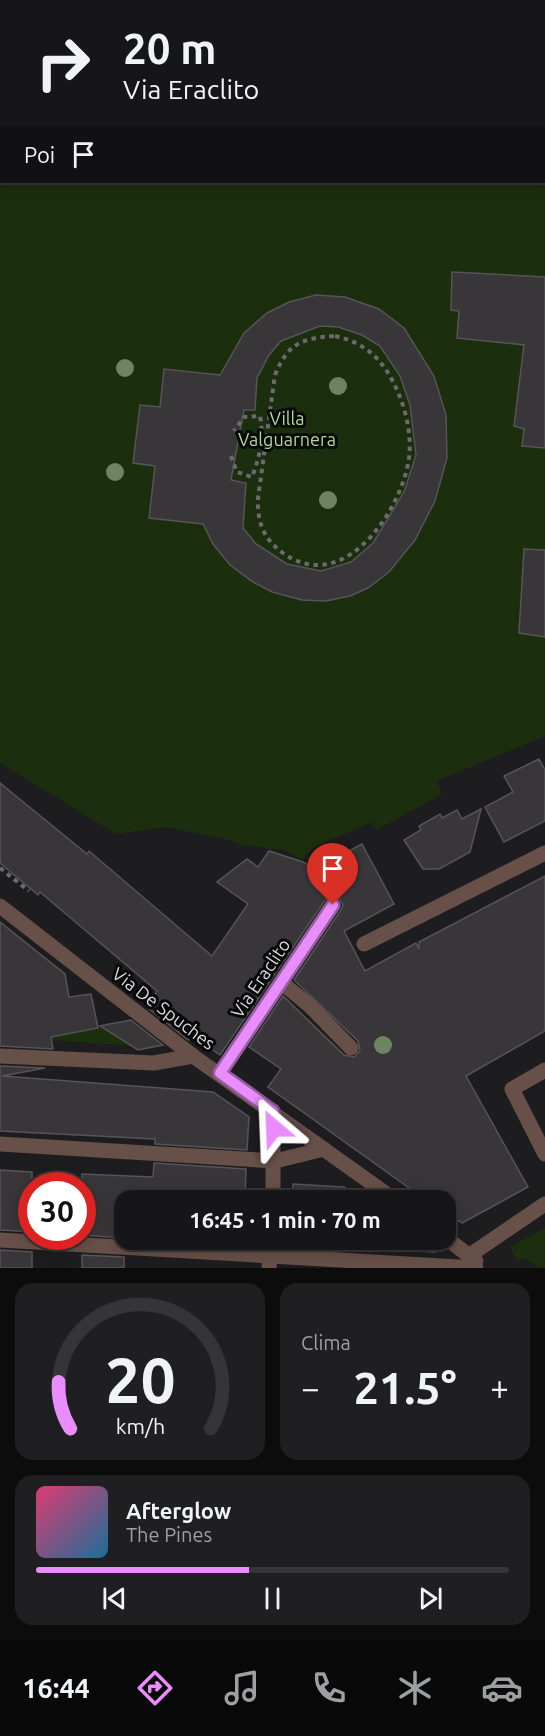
<!DOCTYPE html>
<html lang="it">
<meta charset="utf-8">
<style>
:root{--surface:#161618;--page:#1f1f21;--text:#f1f3f6;--muted:#9e9fa2;--line:#353537;--accent:#e98dfd}
body{margin:0;font-family:Ubuntu,sans-serif;background:var(--page);color:var(--text);height:100vh;display:flex;flex-direction:column;font-size:22px;white-space:nowrap}
*{box-sizing:border-box;margin:0}
p{font-size:20px;color:var(--muted)}
.icon{flex:none;width:33px;height:33px;fill:none;stroke:currentColor;stroke-width:2;stroke-linecap:round;stroke-linejoin:round}
.map{position:relative;height:1268px;overflow:hidden}
.drawer{display:flex;flex-direction:column;gap:15px;padding:15px;background:#0c0c0d;flex:1}
.drawer>*{flex:none}
.banner{position:absolute;left:0px;top:0px;width:546px;height:183px;box-shadow:0 3px 15px #0003,0 0 0 2px var(--line);background:#161618;color:var(--text);overflow:hidden}
.speed{position:absolute;left:18px;top:1172px;display:flex;gap:12px;font-size:30px;font-weight:700;text-align:center}
.speed>*{display:grid;place-content:center;width:78px;height:78px;border-radius:50%;background:var(--surface);box-shadow:0 3px 15px #0003,0 0 0 2px var(--line);line-height:1}
.speed .limit{border:9px solid #d22;background:#fff;color:#111}
.pin{position:absolute;display:grid;place-items:center;width:51px;height:51px;color:#fff;margin:-62px -26px;border-radius:50% 50% 50% 0;rotate:-45deg;box-shadow:0 0 6px #0007}
.pin .icon{rotate:45deg}
.me{position:absolute;width:66px;margin:-33px;rotate:334deg;stroke-linejoin:round;filter:drop-shadow(0 0 4px #0008)}
.turn{display:flex;align-items:center;gap:21px;height:126px;padding:0 24px;font-size:27px}
.turn .icon{width:78px;height:78px;stroke-width:2.5}
.turn b{display:block;font-size:42px;line-height:51px}
.then{display:flex;align-items:center;height:57px;padding:0 24px;background:#0003;gap:12px;font-size:22px}
.big{font-size:45px;font-weight:700;line-height:1.1}
.drawer .widget{flex:1;display:flex;flex-direction:column;justify-content:center;gap:9px;min-width:0;padding:0 21px;border-radius:18px;background:var(--page)}
.drawer .dial{align-items:center;gap:0}
.dial svg{height:156px;overflow:visible;fill:none;stroke:var(--line);stroke-width:7;stroke-linecap:round;text-anchor:middle}
.dial text{fill:var(--text);stroke:none}
.song{display:flex;align-items:center;gap:18px}
.cover{width:72px;height:72px;border-radius:9px;background:linear-gradient(135deg,hsl(340 70% 55%),hsl(200 70% 35%))}
.played{height:6px;border-radius:3px;background:linear-gradient(90deg,var(--accent) 45%,var(--line) 45%)}
.keys{display:flex;justify-content:space-around;direction:ltr}
.heat{display:flex;justify-content:space-between;align-items:center;font-size:33px;direction:ltr}
.drawer .tiles{flex:1;display:grid;gap:15px;grid-template-columns:1fr 1fr}
.widget:last-child{grid-column:span 2}
.trip{position:absolute;left:114px;top:1190px;width:342px;height:60px;border-radius:18px;background:var(--surface);box-shadow:0 3px 15px #0003,0 0 0 2px var(--line);font-weight:700;line-height:60px;text-align:center}
.dock{display:flex;height:96px;justify-content:space-around;align-items:center;background:#09090a;color:var(--muted)}
.dock .icon{width:42px;height:42px}
.dock .current{color:var(--accent)}
.dock b{font-size:27px;color:var(--text)}
.map>svg:first-child{display:block}
.green{fill:#1b2e0d;fill-rule:evenodd}
.building{fill:#383639;stroke:#565456;stroke-width:1.5;fill-rule:evenodd}
.lines{fill:none;stroke-linecap:round;stroke-linejoin:round}
.path{stroke:#6b6b6d;stroke-width:4;stroke-dasharray:4.5 4.5;stroke-linecap:butt}
.street{stroke:#675048;stroke-width:15}
.tree{fill:#6d8460}
.route-casing{stroke:#975ca4;stroke-width:15}
.route{stroke:#e98dfd;stroke-width:10}
.labels{text-anchor:middle;dominant-baseline:central;stroke-width:6;stroke-linejoin:round;paint-order:stroke}
.park-label{font-size:18px;fill:#aed994;stroke:#080809}
.street-label{font-size:18px;fill:#dadadc;stroke:#080809}
</style>
<div class="map">
<svg width="545" height="1268" viewBox="0 0 545 1268">
<rect width="100%" height="100%" fill="#1d1d20"/>
<g class="green">
<path d="M0,0h545v736l-108,45 5,13 -65,36 -5,-8 -59,26 -11,12 -18,-10 -42,-5 -13,-5 -63,-13 -50,7 -116,-71zM2,2h542v180h-542z"/>
<path d="M116,1023l-6,9 22,14 -81,-6v-3z"/>
<path d="M545,1228v40h-6c-7,-7 -14,-11 -23,-8l-6,-13z"/>
</g>
<g class="building">
<path d="M452,272l93,5v171l-23,-2 2,-17 -10,-3 10,-81 -67,-7 2,-27 -8,-1z"/>
<path d="M316,295l29,2 34,12 25,19 30,48 12,39 1,43 -12,43 -20,39 -26,32 -21,16 -18,8 -24,5 -24,-1 -30,-8 -19,-10 -23,-17 -17,-21 -10,-20 -54,-6 6,-52 -22,-3 7,-58 20,2 4,-38 56,6 24,-42 23,-20 22,-11zM320,326l18,1 24,8 18,11 20,30 10,29 6,50 -12,37 -31,51 -22,19 -30,9 -34,-7 -31,-20 -13,-16 3,-45 -15,-3 13,-70h11l2,-32 12,-23 12,-14z"/>
<path d="M524,549l21,1v87l-26,-4z"/>
<path d="M539,759l6,11v51l-41,21 -19,-35 28,-15 -9,-16z"/>
<path d="M0,783l87,71 2,-3 123,105 36,-52 -31,-22 30,-23 11,8 11,-16 34,11 12,7 47,-25 32,60 -50,27 21,40 51,-28 3,6v-7l126,-66v155l-79,45 62,111 -66,36 -16,-12v-11h-20l-158,-113 13,-18 -32,-22 34,-51 61,59 10,2 6,-6 -2,-10 -64,-61 47,-70 2,-5 -4,-8 -6,-2 -8,5 -105,155 -24,-17 -8,2 -40,-32 9,-17 -117,-99 -2,3 -38,-32z"/>
<path d="M481,809l-11,43 -31,17h-16l-19,-29 17,-10 -2,-4 21,-12 2,4 15,-8 5,9z"/>
<path d="M0,922l65,52 4,23 22,-3 7,34 -47,9 2,12 -53,-3z"/>
<path d="M131,1020l32,25 -25,5 -38,-24z"/>
<path d="M0,1066l45,2 -43,8 211,16 36,25 -2,33 -92,-6v-5l-155,-8z"/>
<path d="M154,1163l92,6 -1,31h-121v38l-42,-3v-61l71,3z"/>
<path d="M0,1170l32,2v60l-32,-2z"/>
<path d="M293,1184l51,3 18,13h-70z"/>
<path d="M289,1239h127l18,13 -145,-9z"/>
<path d="M0,1250l32,2v16h-32z"/>
<path d="M82,1255l42,2v11h-42z"/>
</g>
<g class="lines">
<g class="path">
<path d="M335,336c32,7 49,25 62,54 9,20 15,46 12,68 -7,52 -65,139 -126,95 -20,-14 -26,-32 -25,-55l17,-123c13,-32 27,-37 60,-39z"/>
<path d="M231,456l6,16 15,5c8,-21 12,-39 8,-61l-16,1 -10,14"/>
<path d="M0,868l29,23"/>
</g>
<g class="street">
<path d="M0,906l193,150 202,144"/>
<path d="M364,944l181,-91"/>
<path d="M281,982l29,24 41,42"/>
<path d="M0,1056l154,7 39,-7"/>
<path d="M545,1070l-33,19 33,65"/>
<path d="M220,1073l113,-168"/>
<path d="M0,1144l275,17 49,-12"/>
<path d="M273,1200v-89"/>
<path d="M446,1238l30,23"/>
<path d="M0,1240l476,28"/>
<path d="M470,1255l75,-51"/>
<path d="M269,1268l2,-29"/>
</g>
</g>
<g class="tree">
<circle cx="125" cy="368" r="9"/>
<circle cx="338" cy="386" r="9"/>
<circle cx="115" cy="472" r="9"/>
<circle cx="328" cy="500" r="9"/>
<circle cx="383" cy="1045" r="9"/>
</g>
<g class="lines">
<g class="route-casing">
<path id="route" d="M274,1128l-1,-17 -53,-38 113,-168"/>
</g>
<use href="#route" class="route"/>
</g>
<g class="labels">
<g class="park-label">
<text x="287" y="418">Villa<tspan x="287" dy="21">Valguarnera</tspan></text>
</g>
<g class="street-label">
<text transform="translate(260 978) rotate(-56)">Via Eraclito</text>
<text transform="translate(164 1008) rotate(37)">Via De Spuches</text>
</g>
</g>
</svg>
<div class="speed"><div class="limit">30</div></div>
<div class="pin" style="left:333px;top:905px;background:#d93025"><svg class="icon" aria-label="arrive" viewBox="0 0 24 24"><path d="M6 21V4h12l-3 4 3 4H6"/></svg></div>
<svg class="me" style="left:274px;top:1128px" viewBox="-20 -20 40 40"><path d="M0-17L14 15 0 8-14 15z" fill="#e98dfd" stroke="#fff" stroke-width="4"/></svg>
<div class="trip">16:45 · 1 min · 70 m</div>
<div class="banner">
<div class="turn"><svg class="icon" aria-label="right" viewBox="0 0 24 24"><path d="M7 20v-9h11M14 6l5 5-5 5"/></svg><div><b>20 m</b>Via Eraclito</div></div>
<div class="then">Poi<svg class="icon" aria-label="arrive" viewBox="0 0 24 24"><path d="M6 21V4h12l-3 4 3 4H6"/></svg></div>
</div>
</div>
<section class="drawer">
<div class="tiles">
<div class="widget dial"><svg viewBox="0 0 100 80">
<path d="M14 69A42 42 0 1 1 86 69"/>
<path d="M14 69A42 42 0 0 1 8 45" stroke="#e98dfd"/>
<text x="50" y="56" font-size="32" font-weight="700">20</text>
<text x="50" y="72" font-size="11">km/h</text>
</svg></div>
<div class="widget"><p>Clima</p>
<div class="heat"><a>−</a><b class="big">21.5°</b><a>+</a></div>
</div>
<div class="widget">
<div class="song"><i class="cover"></i><div><b>Afterglow</b><p>The Pines</p></div></div>
<div class="played"></div>
<div class="keys"><svg class="icon" aria-label="previous" viewBox="0 0 24 24"><path d="M18 5L8 12l10 7zM5 5v14"/></svg><svg class="icon" aria-label="pause" viewBox="0 0 24 24"><path d="M8 5v14M16 5v14"/></svg><svg class="icon" aria-label="next" viewBox="0 0 24 24"><path d="M6 5l10 7-10 7zM19 5v14"/></svg></div>
</div>
</div>
</section>
<nav class="dock">
<b>16:44</b>
<svg class="icon current" aria-label="directions" viewBox="0 0 24 24"><path d="M12 3l9 9-9 9-9-9zM9 14v-3h6M13 9l2 2-2 2"/></svg>
<svg class="icon" aria-label="music" viewBox="0 0 24 24"><path d="M9 18V5l10-2v13"/><circle cx="6" cy="18" r="3"/><circle cx="16" cy="16" r="3"/></svg>
<svg class="icon" aria-label="phone" viewBox="0 0 24 24"><path d="M5 4h4l2 5-3 2q2 4 5 5l2-3 5 2v4C11 20 4 13 5 4z"/></svg>
<svg class="icon" aria-label="climate" viewBox="0 0 24 24"><path d="M12 3v18M4 7l16 10M4 17L20 7"/></svg>
<svg class="icon" aria-label="car" viewBox="0 0 24 24"><path d="M5 17H2v-5l4-1 3-4h7l3 4 3 1v5h-3M9 17h6M6 11h13"/><circle cx="7" cy="17" r="2"/><circle cx="17" cy="17" r="2"/></svg>
</nav>
